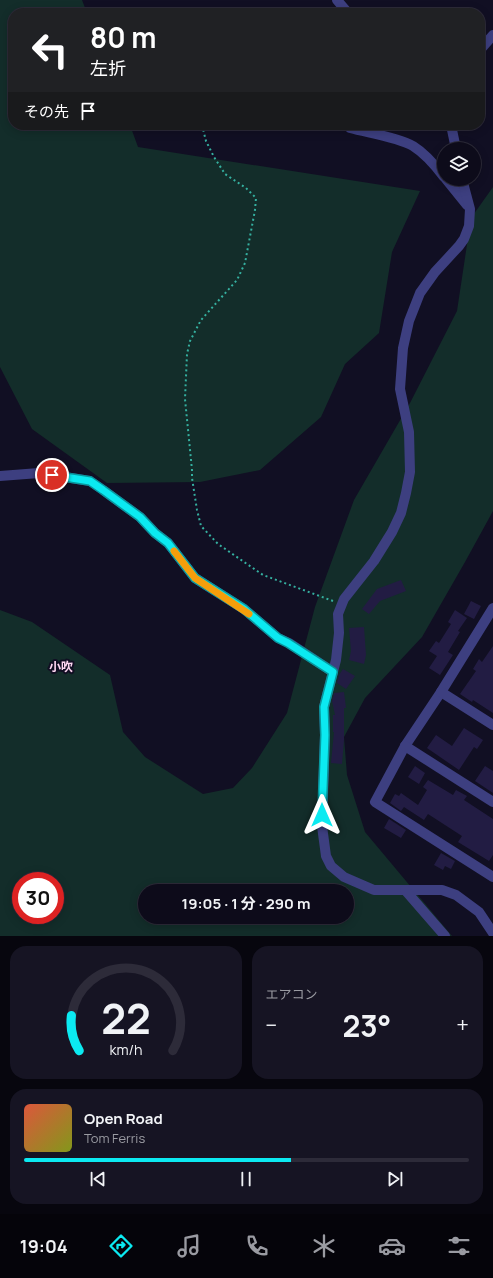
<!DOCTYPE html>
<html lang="ja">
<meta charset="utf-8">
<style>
:root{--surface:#0d0b1a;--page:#161423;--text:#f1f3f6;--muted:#9a9ba2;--line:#2d2b39;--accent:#0beaf1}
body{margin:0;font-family:Manrope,"Noto Sans JP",sans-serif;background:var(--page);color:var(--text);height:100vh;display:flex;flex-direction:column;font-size:15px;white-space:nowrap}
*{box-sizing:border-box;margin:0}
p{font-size:13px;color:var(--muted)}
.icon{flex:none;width:22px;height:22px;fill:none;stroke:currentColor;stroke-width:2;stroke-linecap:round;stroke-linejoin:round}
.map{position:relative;height:936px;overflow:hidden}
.sheet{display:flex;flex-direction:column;gap:10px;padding:10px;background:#07060e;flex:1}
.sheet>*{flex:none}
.top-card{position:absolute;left:8px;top:8px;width:477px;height:122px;border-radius:16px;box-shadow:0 2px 10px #0003,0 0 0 1px var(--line);background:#202124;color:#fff;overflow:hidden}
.fabs{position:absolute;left:437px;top:142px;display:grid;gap:8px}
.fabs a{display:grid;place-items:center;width:44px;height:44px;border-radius:50%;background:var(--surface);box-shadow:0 2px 10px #0003,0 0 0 1px var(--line);font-size:20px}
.speed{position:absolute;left:12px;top:872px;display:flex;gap:8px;font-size:20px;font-weight:700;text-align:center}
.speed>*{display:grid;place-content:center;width:52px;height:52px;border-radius:50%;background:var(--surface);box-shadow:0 2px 10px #0003,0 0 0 1px var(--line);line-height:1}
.speed .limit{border:6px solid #d22;background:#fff;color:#111}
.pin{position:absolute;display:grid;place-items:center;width:34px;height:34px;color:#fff;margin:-17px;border:2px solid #fff;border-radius:50%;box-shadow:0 1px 4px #0007}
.me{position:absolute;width:44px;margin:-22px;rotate:0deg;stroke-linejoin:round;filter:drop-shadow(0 0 3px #0008)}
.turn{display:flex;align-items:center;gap:14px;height:84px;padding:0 16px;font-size:18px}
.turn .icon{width:52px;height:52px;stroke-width:2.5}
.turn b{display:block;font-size:28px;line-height:34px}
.then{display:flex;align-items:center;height:38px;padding:0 16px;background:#0003;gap:8px;font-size:15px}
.big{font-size:30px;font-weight:700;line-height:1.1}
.sheet .card{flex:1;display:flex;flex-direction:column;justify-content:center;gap:6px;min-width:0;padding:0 14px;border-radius:16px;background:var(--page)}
.sheet .dial{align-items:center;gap:0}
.dial svg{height:104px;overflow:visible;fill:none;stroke:var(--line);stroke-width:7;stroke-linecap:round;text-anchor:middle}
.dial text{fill:var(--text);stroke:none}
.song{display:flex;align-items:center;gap:12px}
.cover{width:48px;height:48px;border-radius:6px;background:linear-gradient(135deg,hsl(10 70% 55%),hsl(70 70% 35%))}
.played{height:4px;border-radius:2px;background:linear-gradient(90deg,var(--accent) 60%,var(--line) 60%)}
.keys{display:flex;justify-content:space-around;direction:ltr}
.heat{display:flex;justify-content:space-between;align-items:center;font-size:22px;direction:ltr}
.sheet .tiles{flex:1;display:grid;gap:10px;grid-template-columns:1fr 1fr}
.card:last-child{grid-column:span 2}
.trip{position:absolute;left:138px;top:884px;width:216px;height:40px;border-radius:20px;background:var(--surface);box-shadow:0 2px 10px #0003,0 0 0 1px var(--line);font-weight:700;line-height:40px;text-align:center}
.tab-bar{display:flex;height:64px;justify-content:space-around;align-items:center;background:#05040a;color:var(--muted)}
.tab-bar .icon{width:28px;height:28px}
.tab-bar .selected{color:var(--accent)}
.tab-bar b{font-size:18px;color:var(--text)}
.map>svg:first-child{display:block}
.green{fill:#132d2a;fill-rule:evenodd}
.building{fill:#221c43}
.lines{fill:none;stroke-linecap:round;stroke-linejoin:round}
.path{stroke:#35b0a0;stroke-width:2;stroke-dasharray:2 3;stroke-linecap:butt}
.street{stroke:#3d3f80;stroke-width:10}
.route-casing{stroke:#07989d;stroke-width:10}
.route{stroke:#0beaf1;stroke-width:7}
.slow{stroke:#f59e0b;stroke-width:7}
.labels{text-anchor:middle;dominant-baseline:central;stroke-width:4;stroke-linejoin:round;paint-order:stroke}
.neighbourhood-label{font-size:12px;font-weight:bold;fill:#fdd6f1;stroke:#110f23}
</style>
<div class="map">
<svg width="493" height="936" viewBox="0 0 493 936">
<rect width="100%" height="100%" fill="#110f23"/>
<g class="green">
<path d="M0,0h82l5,13h-74v112h117l8,22 282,44 -28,61 -13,81 -34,31 -24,53 -61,53 -60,12 -93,1 -75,-54 -32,-62z"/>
<path d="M493,187v324l-28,51 -43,75 -57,61 -21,39 3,38 18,57 87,104h-452v-326l32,12 78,53 13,57 22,25 58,37 30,-6 19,-20 35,-55 28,-106 39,-107 56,-97 47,-92 14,-93zM21,881h34v34h-34zM145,891h202v26h-202z"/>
</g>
<g class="building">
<path d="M401,580l5,11 -26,10 -11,13 -7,-5 15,-20z"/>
<path d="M471,601l10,5 -7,13 -10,-5z"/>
<path d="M455,610l12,8 -9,13 2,1 -12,20 5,3 -13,20 -11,-7 8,-12 -8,-5 7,-10 3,2 12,-19 -3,-2z"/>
<path d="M364,627l2,28 -2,9 -15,-4 2,-9 -2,-23z"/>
<path d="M493,646v67l-20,-13 -1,2 -12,-8 16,-23 -3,-2 6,-10 3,3z"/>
<path d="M343,669l12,7 -9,13 -9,-6 2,-8z"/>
<path d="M344,692l2,16h-2v32l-2,24 -11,-1 3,-31h-1v-17h2l-3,-14 2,-8z"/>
<path d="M464,728l19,12 -6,9 -3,-2 -15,23 -32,-22 9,-13 16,11z"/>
<path d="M415,766l10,7 -6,11 -11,-7z"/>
<path d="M485,766l8,5v22l-18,-12z"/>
<path d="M428,780l25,15 3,-5 11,6 -3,4 29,19v36l-4,6 -31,-19 4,-6 -34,-22 -4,6 -20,-13 -3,4 -11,-8 5,-9 4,2 2,-3 17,12 9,-15 -4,-3z"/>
<path d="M389,819l17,11 -5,8 -17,-10z"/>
<path d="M441,853l14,8 -4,8 -6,-3 -2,4 -9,-5z"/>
</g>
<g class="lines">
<path class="path" d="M202,125l4,16 8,16 11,17 21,14 10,10 -1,12 -10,53 -8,17 -36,40 -11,21 -3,13 -2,45 7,71v8l5,32 4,16 17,18 45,31 70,26"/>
<g class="street">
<path d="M337,0l11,13"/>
<path d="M480,50l13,-15"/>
<path d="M349,125l1,3c18,5 47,9 63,18 13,8 22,19 31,31"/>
<path d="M451,125l5,24"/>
<path d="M446,179l21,26"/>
<path d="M462,179l8,30 -1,17 -5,13 -5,7 -24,26 -15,21 -11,28 -6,27 -3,41 9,43 1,40 -4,21 -5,20 -9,19 -18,29 -30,38 -6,15 1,19 -3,27 -12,47 1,28 -3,91 4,30 5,10 13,11 30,13h68l14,5 23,17 14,21"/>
<path d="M0,476l39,-3 51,8 13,9 37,27 15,16 13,10 27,35 49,31 34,29 11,5 44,29"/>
<path d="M493,608l-52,84 -36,54 -30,56 118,75"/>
<path d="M441,692l52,33"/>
<path d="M405,746l88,56"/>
<path d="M405,890l40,46"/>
</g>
</g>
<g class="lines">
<g class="route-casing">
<path id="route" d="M52,475l38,6 13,9 37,27 15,16 13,10 27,35 49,31 34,29 10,5 45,29 -9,35 1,28 -3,80"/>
</g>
<use href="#route" class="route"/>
<path class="slow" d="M174,551l21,27 54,36"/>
</g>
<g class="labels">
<g class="neighbourhood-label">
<text x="61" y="666">小吹</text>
</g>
</g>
</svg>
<div class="fabs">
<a><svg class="icon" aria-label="layers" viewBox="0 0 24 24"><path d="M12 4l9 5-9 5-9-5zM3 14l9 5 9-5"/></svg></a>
</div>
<div class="speed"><div class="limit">30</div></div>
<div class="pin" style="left:52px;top:475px;background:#d93025"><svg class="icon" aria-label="arrive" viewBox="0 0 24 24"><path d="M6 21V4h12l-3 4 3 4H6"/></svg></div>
<svg class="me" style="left:322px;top:815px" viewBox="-20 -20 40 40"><path d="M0-17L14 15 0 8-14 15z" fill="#0beaf1" stroke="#fff" stroke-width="4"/></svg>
<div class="trip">19:05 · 1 分 · 290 m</div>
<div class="top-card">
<div class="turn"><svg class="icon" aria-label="left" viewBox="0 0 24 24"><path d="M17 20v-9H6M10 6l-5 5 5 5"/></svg><div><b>80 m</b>左折</div></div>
<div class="then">その先<svg class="icon" aria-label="arrive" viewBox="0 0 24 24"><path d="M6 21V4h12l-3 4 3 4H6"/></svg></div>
</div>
</div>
<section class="sheet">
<div class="tiles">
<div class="card dial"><svg viewBox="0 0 100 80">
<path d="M14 69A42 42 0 1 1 86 69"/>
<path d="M14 69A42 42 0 0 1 8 42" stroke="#0beaf1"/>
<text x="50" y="56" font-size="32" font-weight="700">22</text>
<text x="50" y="72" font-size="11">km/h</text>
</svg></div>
<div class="card"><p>エアコン</p>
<div class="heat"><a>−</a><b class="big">23°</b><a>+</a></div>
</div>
<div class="card">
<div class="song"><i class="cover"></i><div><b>Open Road</b><p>Tom Ferris</p></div></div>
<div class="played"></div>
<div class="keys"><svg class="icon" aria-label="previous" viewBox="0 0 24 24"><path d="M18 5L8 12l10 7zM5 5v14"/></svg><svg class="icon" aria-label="pause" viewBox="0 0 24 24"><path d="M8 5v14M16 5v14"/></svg><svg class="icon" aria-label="next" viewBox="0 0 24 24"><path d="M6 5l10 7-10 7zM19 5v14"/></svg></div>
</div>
</div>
</section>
<nav class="tab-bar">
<b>19:04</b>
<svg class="icon selected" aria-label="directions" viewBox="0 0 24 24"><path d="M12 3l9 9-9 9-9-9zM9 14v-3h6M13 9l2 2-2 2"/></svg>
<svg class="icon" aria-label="music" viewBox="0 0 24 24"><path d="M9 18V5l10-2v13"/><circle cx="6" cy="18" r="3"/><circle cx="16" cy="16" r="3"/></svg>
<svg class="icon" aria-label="phone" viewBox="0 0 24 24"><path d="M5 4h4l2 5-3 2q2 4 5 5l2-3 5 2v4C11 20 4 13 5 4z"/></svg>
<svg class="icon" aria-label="climate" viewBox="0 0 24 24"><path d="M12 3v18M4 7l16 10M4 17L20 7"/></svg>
<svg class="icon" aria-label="car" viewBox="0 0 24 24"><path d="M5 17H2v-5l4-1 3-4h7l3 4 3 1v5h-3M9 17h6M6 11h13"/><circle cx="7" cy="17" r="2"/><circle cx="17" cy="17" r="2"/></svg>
<svg class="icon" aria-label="filters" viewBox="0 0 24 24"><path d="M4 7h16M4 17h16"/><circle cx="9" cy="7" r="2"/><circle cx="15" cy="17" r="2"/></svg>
</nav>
